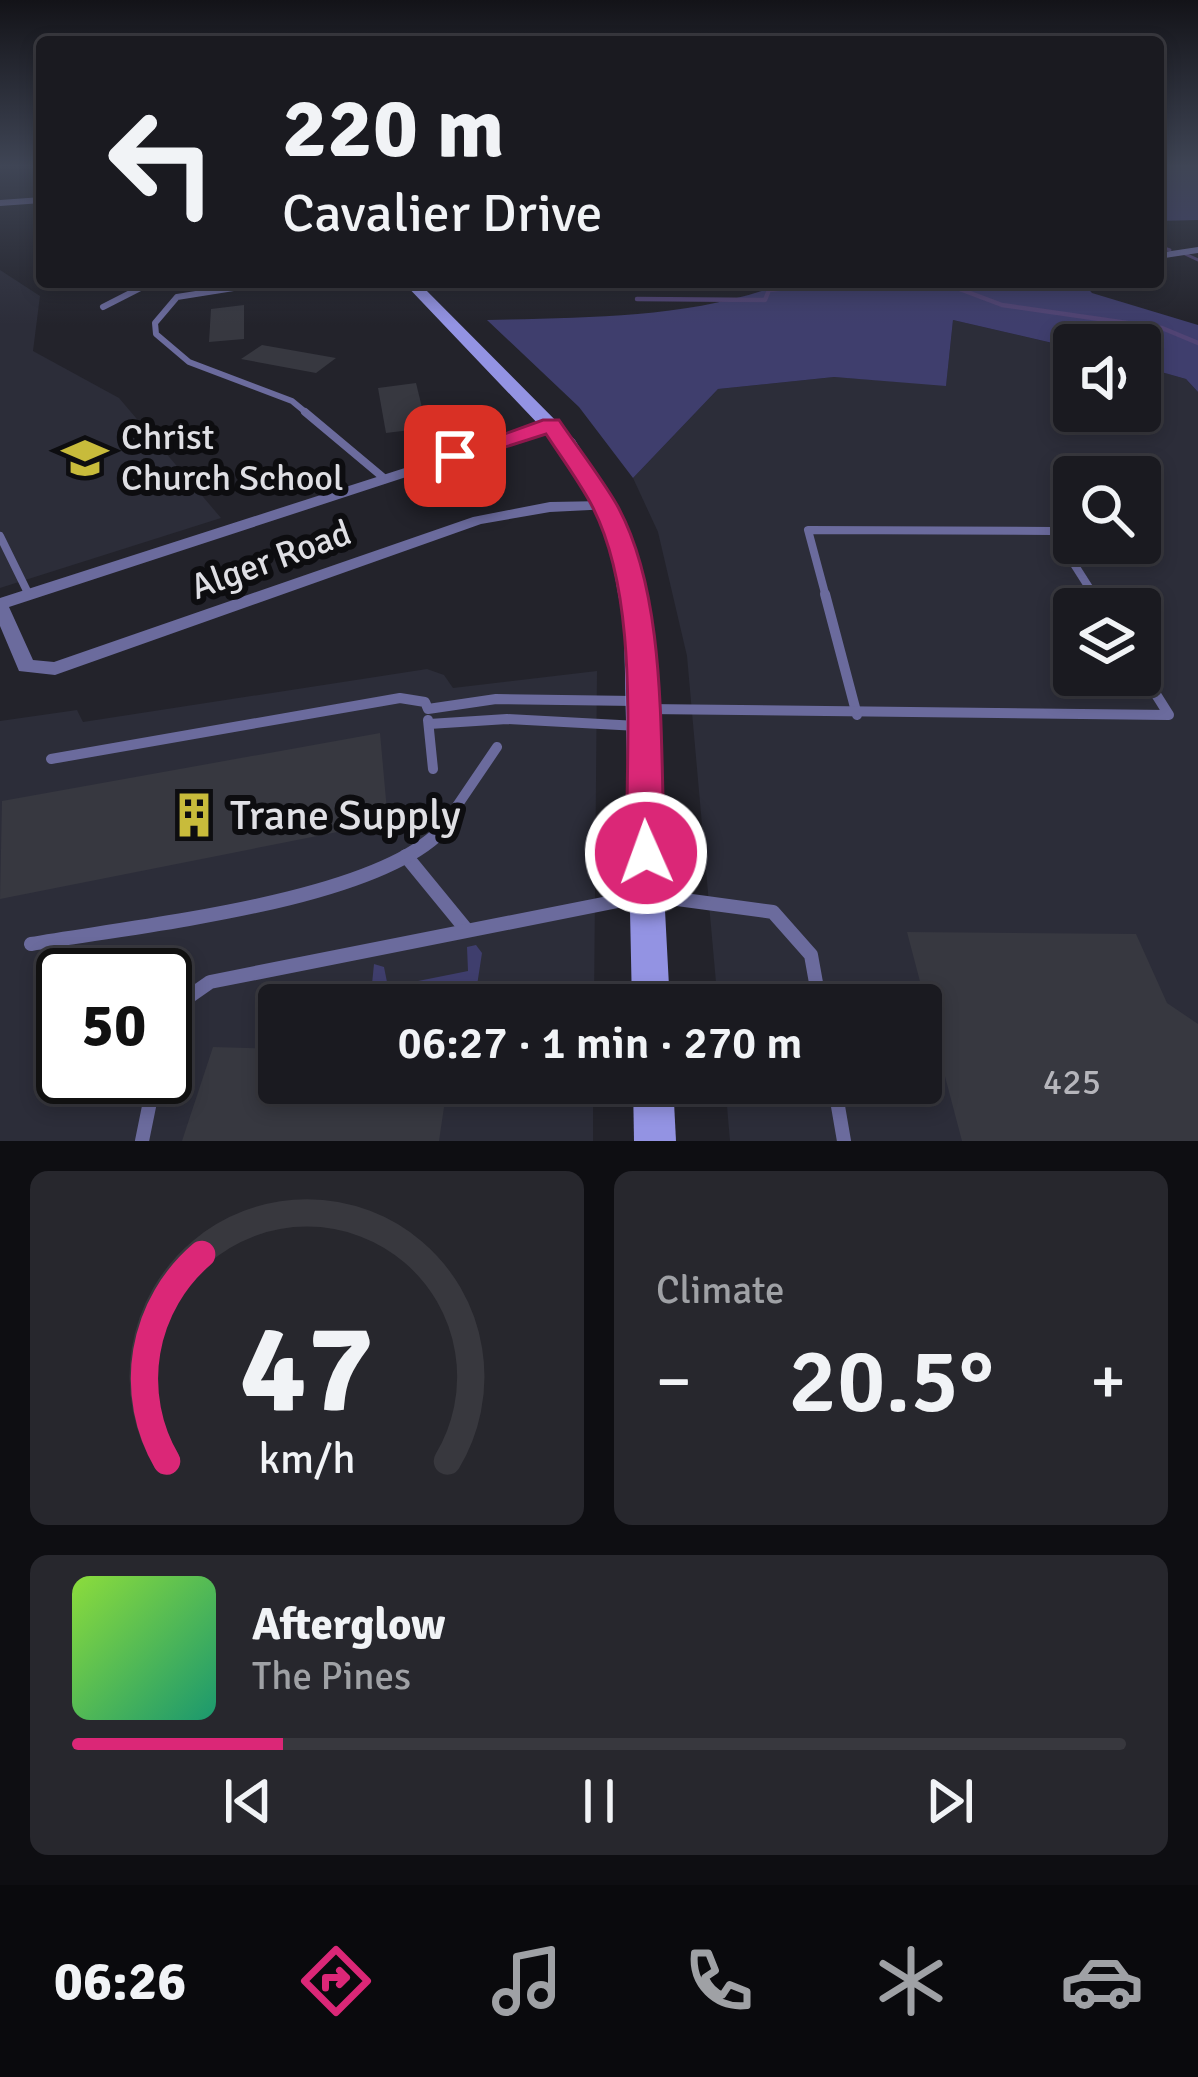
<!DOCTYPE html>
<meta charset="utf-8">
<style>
:root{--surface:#1a1a20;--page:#27272d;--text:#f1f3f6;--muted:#9fa1a5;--line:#38383e;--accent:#db2777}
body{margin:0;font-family:Signika,sans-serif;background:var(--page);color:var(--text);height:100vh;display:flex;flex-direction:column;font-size:45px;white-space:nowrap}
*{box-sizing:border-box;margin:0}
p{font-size:39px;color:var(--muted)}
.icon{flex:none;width:66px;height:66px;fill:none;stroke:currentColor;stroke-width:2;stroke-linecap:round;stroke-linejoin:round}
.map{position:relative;height:1141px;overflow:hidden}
.details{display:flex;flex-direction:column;gap:30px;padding:30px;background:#0e0e12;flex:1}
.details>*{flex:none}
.banner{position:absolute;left:36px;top:36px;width:1128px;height:252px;border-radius:12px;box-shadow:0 6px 18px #0003,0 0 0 3px var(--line);background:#1a1a20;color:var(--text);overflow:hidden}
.controls{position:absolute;left:1053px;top:324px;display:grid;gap:24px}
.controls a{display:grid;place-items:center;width:108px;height:108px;border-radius:12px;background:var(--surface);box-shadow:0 6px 18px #0003,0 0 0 3px var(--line);font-size:60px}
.speed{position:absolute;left:36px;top:948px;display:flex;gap:24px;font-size:60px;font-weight:700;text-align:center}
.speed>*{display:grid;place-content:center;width:156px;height:156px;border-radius:50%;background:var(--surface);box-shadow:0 6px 18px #0003,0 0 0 3px var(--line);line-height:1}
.speed .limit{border:6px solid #111;border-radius:18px;background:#fff;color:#111}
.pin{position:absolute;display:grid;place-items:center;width:102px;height:102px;color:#fff;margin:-51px;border-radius:24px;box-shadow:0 6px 18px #0006}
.me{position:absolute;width:132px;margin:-66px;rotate:358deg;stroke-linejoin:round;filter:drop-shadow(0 0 9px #0008)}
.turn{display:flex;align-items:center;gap:42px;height:252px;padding:0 48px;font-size:54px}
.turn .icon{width:156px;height:156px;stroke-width:2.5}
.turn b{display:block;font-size:84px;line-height:102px}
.big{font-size:90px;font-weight:600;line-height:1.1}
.details .card{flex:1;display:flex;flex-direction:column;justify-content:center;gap:18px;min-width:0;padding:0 42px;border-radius:18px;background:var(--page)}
.details .dial{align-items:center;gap:0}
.dial svg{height:312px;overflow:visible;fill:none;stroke:var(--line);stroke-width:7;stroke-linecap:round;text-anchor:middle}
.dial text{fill:var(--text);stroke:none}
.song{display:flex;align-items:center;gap:36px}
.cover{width:144px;height:144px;border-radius:18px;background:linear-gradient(135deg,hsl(90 70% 55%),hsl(160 70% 35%))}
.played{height:12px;border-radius:6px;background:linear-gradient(90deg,var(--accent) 20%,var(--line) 20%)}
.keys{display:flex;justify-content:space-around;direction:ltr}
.heat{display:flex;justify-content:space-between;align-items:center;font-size:66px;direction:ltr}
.details .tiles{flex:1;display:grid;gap:30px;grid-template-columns:1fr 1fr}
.card:last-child{grid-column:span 2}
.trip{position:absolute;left:258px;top:984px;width:684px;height:120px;border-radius:12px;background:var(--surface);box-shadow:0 6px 18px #0003,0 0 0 3px var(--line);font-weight:600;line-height:120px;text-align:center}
.tabs{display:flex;height:192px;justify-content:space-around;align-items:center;background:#0a0a0d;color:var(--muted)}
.tabs .icon{width:84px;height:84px}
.tabs .current{color:var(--accent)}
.tabs b{font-size:54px;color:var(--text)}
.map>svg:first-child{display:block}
.built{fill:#2c2d39;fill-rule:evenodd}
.green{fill:#3f3e6d}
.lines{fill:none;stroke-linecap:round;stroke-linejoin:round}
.stream-far1{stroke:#514474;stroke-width:3}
.stream{stroke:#514474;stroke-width:4.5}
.building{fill:#373840}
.service-far3{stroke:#6b6b9d;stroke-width:6}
.service-far2{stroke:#6b6b9d;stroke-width:8}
.service-far1{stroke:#6b6b9d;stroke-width:10}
.service{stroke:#6b6b9d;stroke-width:14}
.minor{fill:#6b6b9d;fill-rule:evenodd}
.secondary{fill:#9393e3;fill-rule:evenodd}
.route{fill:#db2777;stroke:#8e194d;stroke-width:3}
.labels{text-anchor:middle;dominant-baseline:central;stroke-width:12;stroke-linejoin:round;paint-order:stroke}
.poi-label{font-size:36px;fill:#dfdfe4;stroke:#0d0d10;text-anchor:start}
.street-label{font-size:36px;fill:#dfdfe4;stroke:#0d0d10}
.near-number-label{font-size:36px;fill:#b5b5bb}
.near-poi-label{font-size:42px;fill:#dfdfe4;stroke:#0d0d10;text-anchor:start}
</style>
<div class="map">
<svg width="1198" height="1141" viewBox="0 0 1198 1141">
<rect width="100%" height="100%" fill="#23232b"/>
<g class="built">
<path d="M0,270l40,26 -7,55 86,47 102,120 -221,70z"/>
<path d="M953,320l121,28v63h66v-45l46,13 12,13v749h-468l-5,-58h196v-78h-203l-31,-349 -29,-124 -25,-54 85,-89 116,-12 112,8zM1074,477h66v66h-66zM1074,609h66v66h-66z"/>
<path d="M427,669l17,6 9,13 144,-17 -3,334h-315v78h314v58h-593v-420l77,-11 6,12zM63,975h102v102h-102z"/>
</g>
<g class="green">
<path d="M1158,165h40v55l-40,1z"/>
<path d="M787,282h295l10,11 106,32v67l-12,-13 -46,-13v-21l-66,3 -121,-28 -7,66 -112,-9 -116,12 -85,89 -54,-71 -92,-87c101,-3 205,-1 300,-38z"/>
<path d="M476,945l6,8 -8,52h-14l1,-18h-47l-3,18h-31l-9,-11 3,-30 10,3 4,20 80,-16 -1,-24z"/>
</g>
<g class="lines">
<g class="stream-far1">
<path d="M1158,246l12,4"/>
<path d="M1185,254l13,6"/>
</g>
<g class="stream">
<path d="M941,282l61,23 160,23 36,15"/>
<path d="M637,299l128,1 4,-10 70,-8"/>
</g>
</g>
<g class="building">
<path d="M244,305v34l-35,3 2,-33z"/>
<path d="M262,345l74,13 -20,15 -75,-14z"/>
<path d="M416,383l11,45 -41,5 -8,-45z"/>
<path d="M380,733l8,89 -388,77 2,-98z"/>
<path d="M907,932l229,2 31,69 31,21v117h-236z"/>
<path d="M213,1047l66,2v34l168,4 -8,54h-257z"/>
</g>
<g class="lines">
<g class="service-far3">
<path d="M272,282l-95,15 -22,26 1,11 33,28 103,39 17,14"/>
<path d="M299,285l67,-1"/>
<path d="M103,307l49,-25"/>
</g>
<g class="service-far2">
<path d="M305,412l80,67"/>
<path d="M0,536l29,59"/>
<path d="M826,597l-18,-67 245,1 42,66"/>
</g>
<g class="service-far1">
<path d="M825,594l32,121"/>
<path d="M1093,594l9,15"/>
<path d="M646,709l523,6 -29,-46"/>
<path d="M428,720l5,49"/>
<path d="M429,724l78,-5 131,7"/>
<path d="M51,759l349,-61 25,4 3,7 68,-10 139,2"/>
<path d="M438,834l59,-87"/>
</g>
<g class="service">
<path d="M406,856l59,72"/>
<path d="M655,896l118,16 38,43 9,50"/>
<path d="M31,944c102,-18 339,-41 410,-113"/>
<path d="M165,1021l2,-9 43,-30 428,-85"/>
<path d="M834,1083l10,58"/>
<path d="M142,1141l13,-64"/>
</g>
<g class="minor">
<path d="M42,197v6l-42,3v-6z"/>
<path d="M1198,247v6l-40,6v-6z"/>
<path d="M551,421l5,1v6l-547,179 24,53 21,2 419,-145 77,-15 55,-1 8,5 -3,3 -60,3 -69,12 -426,151 -36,-4 -19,-45v-28z"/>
</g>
<g class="secondary">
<path d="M403,282h15l157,158 41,66 19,49 15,71 20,379h-38l-8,-379 -13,-71 -17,-49 -34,-59z"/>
<path d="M633,1083h40l3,58h-42z"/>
</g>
</g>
<linearGradient id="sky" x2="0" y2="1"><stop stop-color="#131318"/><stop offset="0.51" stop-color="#3f4555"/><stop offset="1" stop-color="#3f4555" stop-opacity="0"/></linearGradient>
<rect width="1198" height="325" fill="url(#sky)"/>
<path class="route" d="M543,420h16c19,28 41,56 58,85 52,94 42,243 48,348l-6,11 -13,5 -13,-5 -6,-11c-2,-104 14,-255 -36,-349 -13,-24 -30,-47 -45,-70l-91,29 -11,-7z"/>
<defs>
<g id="school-bare" transform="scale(3.6)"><path d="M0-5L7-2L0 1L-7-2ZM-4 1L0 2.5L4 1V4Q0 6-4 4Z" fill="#c8bb3b" stroke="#0d0d10" stroke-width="2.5" paint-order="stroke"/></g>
<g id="building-bare" transform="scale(3.6)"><path d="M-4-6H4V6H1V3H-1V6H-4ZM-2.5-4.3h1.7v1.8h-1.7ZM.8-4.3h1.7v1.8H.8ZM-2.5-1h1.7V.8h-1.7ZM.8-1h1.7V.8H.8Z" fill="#c8bb3b" stroke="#0d0d10" stroke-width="2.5" paint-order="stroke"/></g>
</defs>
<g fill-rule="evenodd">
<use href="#school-bare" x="85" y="458"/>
<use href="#building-bare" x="194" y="815"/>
</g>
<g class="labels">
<g class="poi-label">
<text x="121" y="437">Christ<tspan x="121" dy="41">Church School</tspan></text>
</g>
<g class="street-label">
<text transform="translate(271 560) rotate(-20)">Alger Road</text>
</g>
<g class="near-number-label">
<text x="1072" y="1082">425</text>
</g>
<g class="near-poi-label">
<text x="230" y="815">Trane Supply</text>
</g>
</g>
</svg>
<div class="controls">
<a><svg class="icon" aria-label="sound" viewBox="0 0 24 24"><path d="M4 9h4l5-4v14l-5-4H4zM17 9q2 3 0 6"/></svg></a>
<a><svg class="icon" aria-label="search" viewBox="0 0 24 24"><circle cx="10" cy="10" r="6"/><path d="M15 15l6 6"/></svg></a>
<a><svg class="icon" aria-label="layers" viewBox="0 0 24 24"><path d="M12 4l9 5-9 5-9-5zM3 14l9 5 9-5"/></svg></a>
</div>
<div class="speed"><div class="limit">50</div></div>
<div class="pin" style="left:455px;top:456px;background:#d93025"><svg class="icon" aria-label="arrive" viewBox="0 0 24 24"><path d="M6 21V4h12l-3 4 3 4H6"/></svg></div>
<svg class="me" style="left:646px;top:853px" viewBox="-20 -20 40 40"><circle r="17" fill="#db2777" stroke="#fff" stroke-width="3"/><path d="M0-11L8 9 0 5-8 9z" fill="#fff"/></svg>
<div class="trip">06:27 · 1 min · 270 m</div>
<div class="banner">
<div class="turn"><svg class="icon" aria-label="left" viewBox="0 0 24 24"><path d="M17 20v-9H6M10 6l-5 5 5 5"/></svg><div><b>220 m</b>Cavalier Drive</div></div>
</div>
</div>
<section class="details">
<div class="tiles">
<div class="card dial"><svg viewBox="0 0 100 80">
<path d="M14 69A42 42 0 1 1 86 69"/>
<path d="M14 69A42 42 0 0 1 23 16" stroke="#db2777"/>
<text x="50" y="56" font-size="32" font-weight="700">47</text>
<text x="50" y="72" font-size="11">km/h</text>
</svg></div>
<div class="card"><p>Climate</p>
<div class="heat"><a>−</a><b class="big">20.5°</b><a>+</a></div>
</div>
<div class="card">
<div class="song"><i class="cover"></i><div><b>Afterglow</b><p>The Pines</p></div></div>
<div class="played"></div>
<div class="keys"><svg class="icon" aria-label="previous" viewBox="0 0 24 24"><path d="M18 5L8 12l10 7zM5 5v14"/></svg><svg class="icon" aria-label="pause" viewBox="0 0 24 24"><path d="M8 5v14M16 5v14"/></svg><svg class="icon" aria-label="next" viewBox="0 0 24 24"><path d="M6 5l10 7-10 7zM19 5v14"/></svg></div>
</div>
</div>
</section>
<nav class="tabs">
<b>06:26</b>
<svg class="icon current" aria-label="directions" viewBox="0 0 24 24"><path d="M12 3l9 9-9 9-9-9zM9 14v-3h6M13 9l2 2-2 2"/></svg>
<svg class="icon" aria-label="music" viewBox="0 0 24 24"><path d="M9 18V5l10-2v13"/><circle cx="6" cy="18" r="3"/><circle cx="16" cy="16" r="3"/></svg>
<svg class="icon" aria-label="phone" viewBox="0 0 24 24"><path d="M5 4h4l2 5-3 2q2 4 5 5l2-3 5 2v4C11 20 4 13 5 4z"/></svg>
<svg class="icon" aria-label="climate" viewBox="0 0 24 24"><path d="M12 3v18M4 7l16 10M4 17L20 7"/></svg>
<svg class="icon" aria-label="car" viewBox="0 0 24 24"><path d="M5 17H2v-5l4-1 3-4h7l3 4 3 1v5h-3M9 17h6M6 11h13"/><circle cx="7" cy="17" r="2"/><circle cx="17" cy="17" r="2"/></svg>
</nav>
